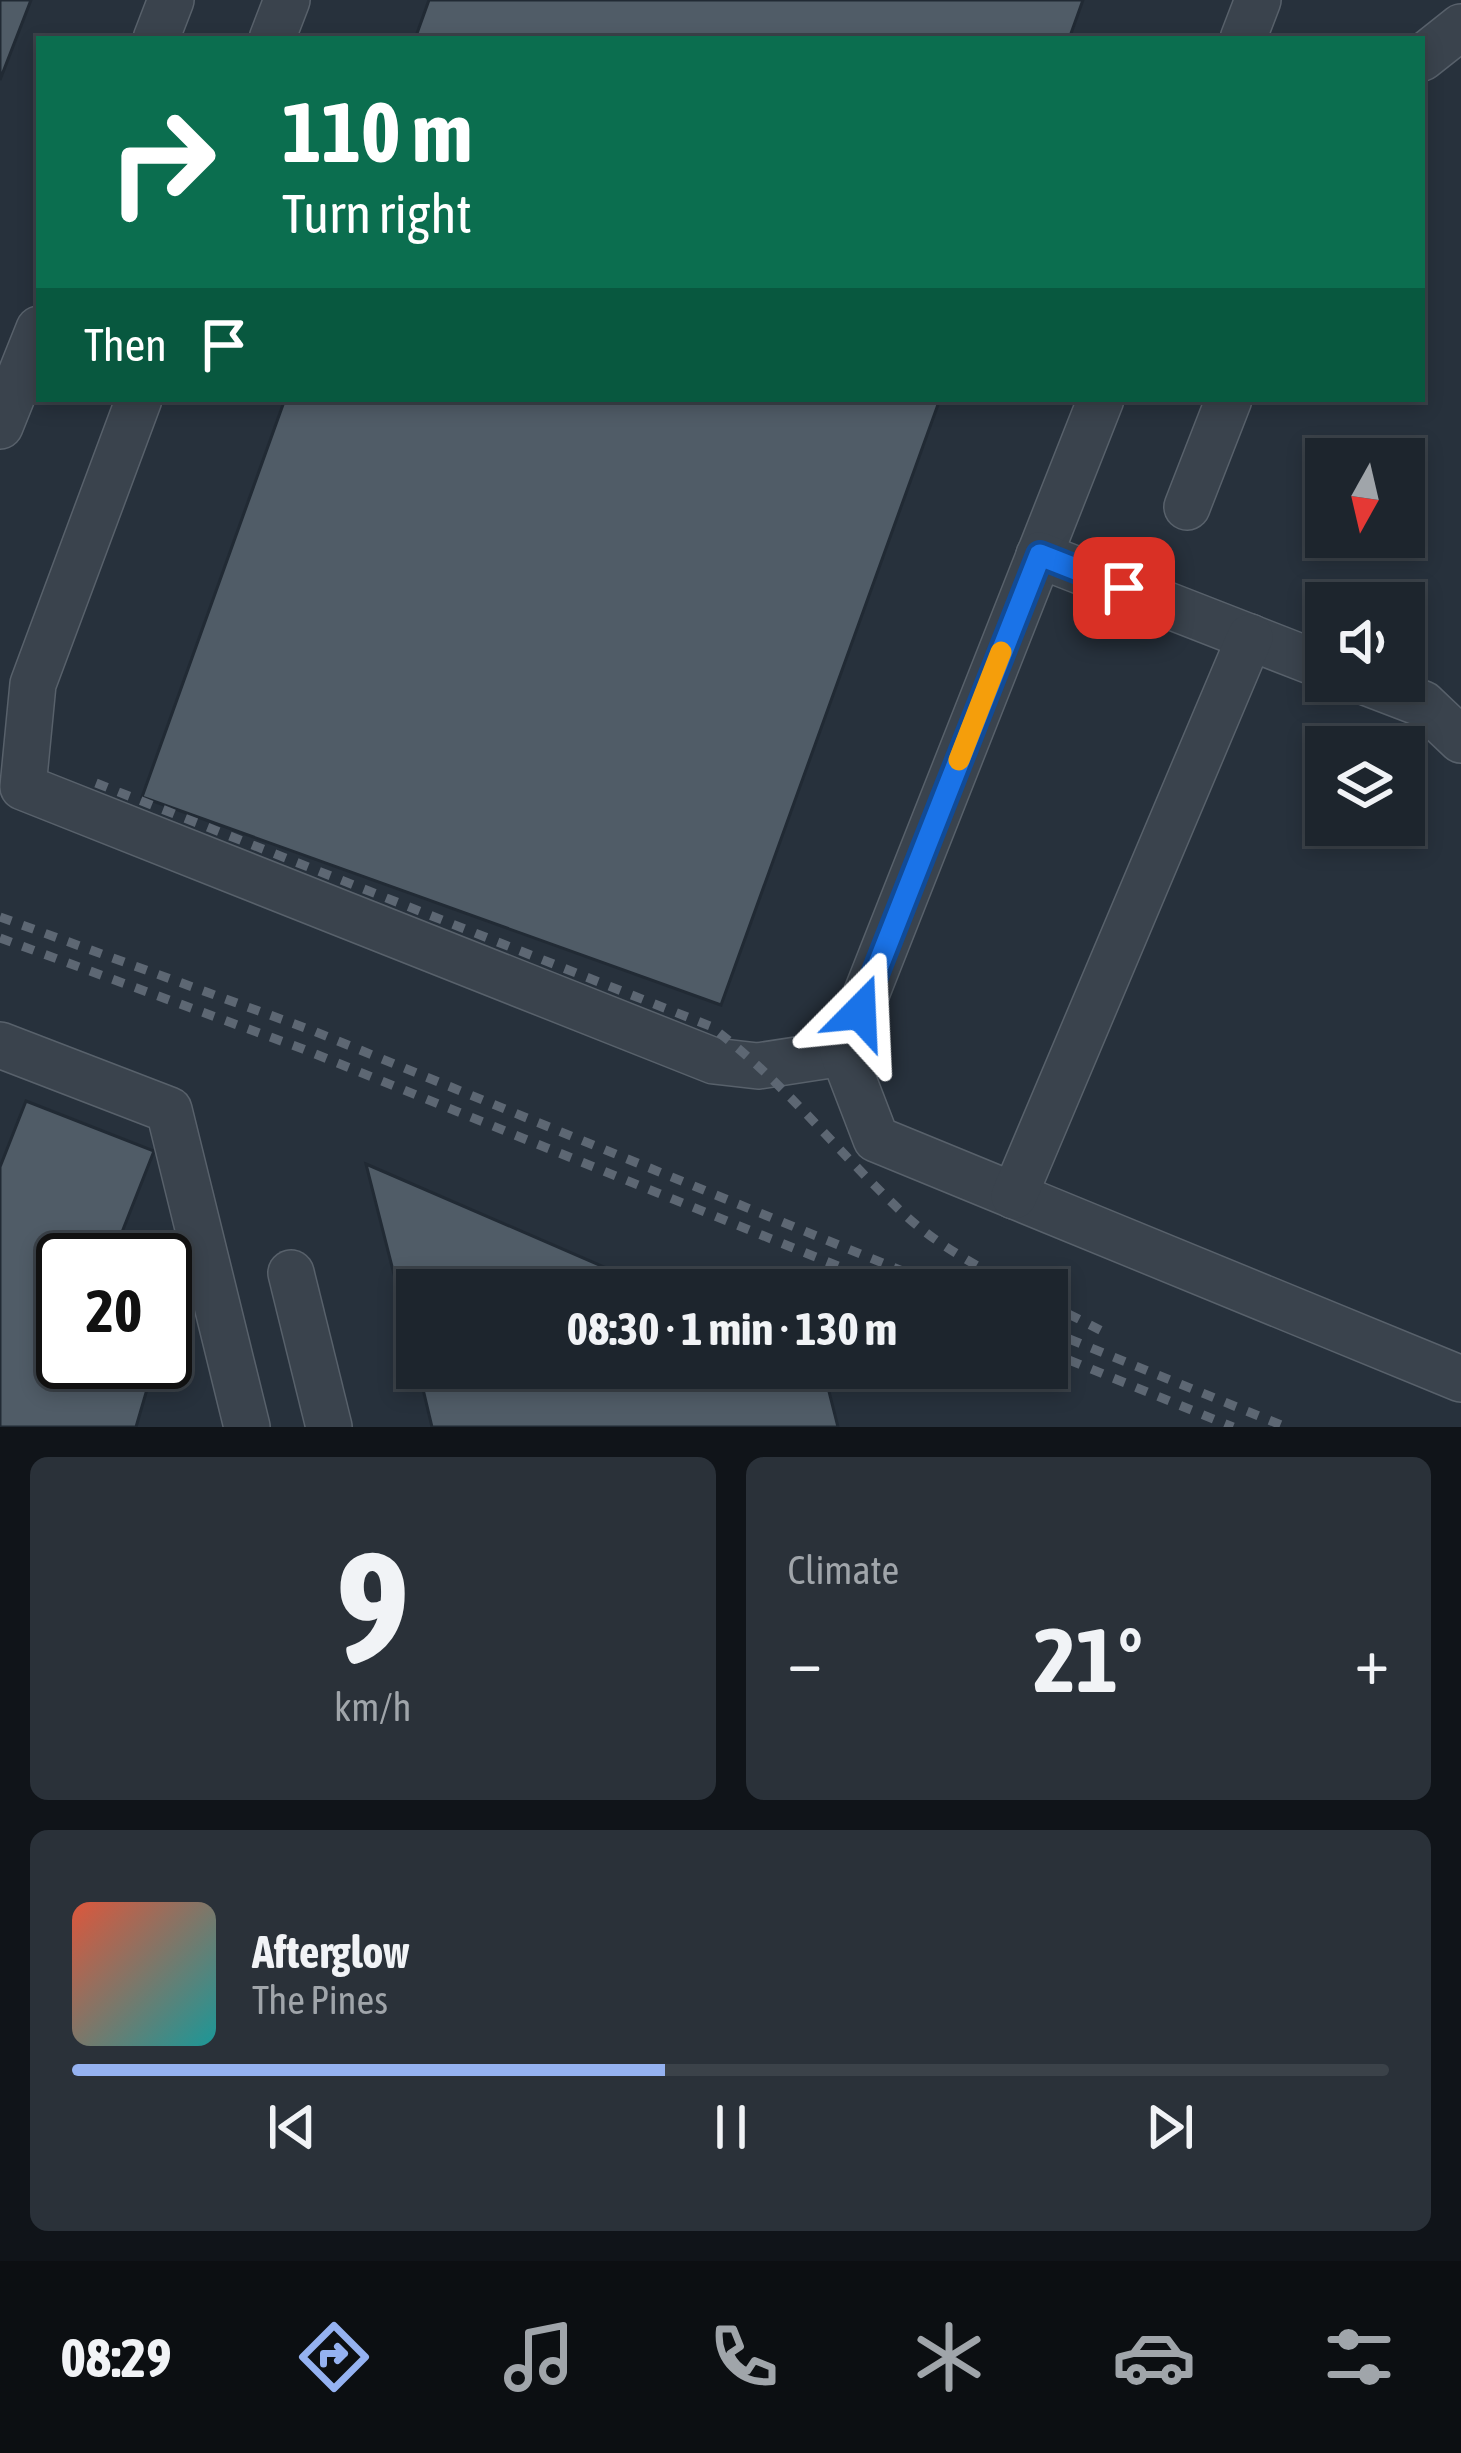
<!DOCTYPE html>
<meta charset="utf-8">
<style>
:root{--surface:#1d252d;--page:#2a3139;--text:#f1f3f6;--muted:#a0a5aa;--line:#3b4249;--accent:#95b2f1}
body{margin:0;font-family:"Asap Condensed",sans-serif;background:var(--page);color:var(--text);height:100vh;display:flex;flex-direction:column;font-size:45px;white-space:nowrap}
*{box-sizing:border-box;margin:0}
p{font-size:39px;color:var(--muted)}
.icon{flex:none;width:66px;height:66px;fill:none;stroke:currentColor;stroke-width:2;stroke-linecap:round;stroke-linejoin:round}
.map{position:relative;height:1427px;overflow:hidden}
.details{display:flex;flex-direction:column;gap:30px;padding:30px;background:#101419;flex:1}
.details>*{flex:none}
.guide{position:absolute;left:36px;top:36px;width:1389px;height:366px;border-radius:0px;box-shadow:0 6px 18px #0003,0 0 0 3px var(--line);background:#0b6e4f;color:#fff;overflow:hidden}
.needle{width:78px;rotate:188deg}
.fabs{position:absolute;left:1305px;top:438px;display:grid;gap:24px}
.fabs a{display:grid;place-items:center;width:120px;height:120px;border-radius:0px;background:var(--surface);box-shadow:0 6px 18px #0003,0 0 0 3px var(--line);font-size:60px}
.speed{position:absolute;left:36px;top:1233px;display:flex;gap:24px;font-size:60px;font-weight:700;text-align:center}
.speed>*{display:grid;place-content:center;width:156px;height:156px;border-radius:50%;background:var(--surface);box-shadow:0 6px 18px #0003,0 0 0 3px var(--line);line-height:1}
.speed .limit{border:6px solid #111;border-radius:18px;background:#fff;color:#111}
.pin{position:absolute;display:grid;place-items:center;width:102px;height:102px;color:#fff;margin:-51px;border-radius:24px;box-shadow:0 6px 18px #0006}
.me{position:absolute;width:132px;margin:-66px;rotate:21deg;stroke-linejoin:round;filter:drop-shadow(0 0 9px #0008)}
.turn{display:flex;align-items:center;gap:42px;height:252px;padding:0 48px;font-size:54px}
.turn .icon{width:156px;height:156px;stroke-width:2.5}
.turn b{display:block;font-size:84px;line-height:102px}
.then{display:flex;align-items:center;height:114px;padding:0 48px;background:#0003;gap:24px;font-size:45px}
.big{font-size:90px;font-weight:700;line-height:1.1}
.details .card{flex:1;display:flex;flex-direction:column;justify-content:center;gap:18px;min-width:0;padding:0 42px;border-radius:18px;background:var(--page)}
.details .dial{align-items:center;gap:0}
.dial b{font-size:156px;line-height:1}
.song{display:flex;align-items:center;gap:36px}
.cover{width:144px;height:144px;border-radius:18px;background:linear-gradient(135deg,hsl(10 70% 55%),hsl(180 70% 35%))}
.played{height:12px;border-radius:6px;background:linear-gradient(90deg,var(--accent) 45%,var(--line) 45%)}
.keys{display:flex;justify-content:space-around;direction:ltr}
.heat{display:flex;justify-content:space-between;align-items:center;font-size:66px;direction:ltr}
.details .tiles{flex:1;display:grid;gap:30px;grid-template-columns:1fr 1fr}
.card:last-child{grid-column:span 2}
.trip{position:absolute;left:396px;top:1269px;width:672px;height:120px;border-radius:0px;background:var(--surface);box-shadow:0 6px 18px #0003,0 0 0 3px var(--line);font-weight:700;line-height:120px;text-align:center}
.menu{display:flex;height:192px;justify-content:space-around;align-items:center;background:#0c0f12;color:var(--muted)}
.menu .icon{width:84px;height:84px}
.menu .active{color:var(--accent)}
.menu b{font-size:54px;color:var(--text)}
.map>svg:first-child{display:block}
.building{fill:#505c67;stroke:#212a34;stroke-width:3}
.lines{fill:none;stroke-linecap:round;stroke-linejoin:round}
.minor-casing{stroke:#58616b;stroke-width:48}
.minor{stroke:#3a434d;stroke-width:45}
.rail{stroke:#5d6773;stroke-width:9;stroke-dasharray:12 12;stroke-linecap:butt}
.route-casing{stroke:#114b97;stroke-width:30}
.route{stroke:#1a73e8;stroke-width:21}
.slow{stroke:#f59e0b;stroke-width:21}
</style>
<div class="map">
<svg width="1461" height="1427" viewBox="0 0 1461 1427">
<rect width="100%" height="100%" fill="#27313c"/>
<g class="building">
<path d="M0,0h31l-31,80z"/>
<path d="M429,0h654l-14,39h-654z"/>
<path d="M285,399h655l-219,606 -579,-208z"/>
<path d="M26,1101l128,50 -43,109h-48v102h92l-19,65h-136v-260z"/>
<path d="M366,1164l291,126h-240v75z"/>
<path d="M418,1368h405l15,59h-406z"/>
</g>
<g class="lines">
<g class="minor-casing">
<g id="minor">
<path d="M156,39l15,-39"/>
<path d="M272,39l15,-39"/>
<path d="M1243,39l15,-39"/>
<path d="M1422,58l39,-31"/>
<path d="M139,399l-106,285 -10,103 691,274 44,5 85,-13"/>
<path d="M1101,399l-258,654 33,86 585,240"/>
<path d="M0,426l39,-97"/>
<path d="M1187,507l42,-108"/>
<path d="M1039,555l287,112"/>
<path d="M1363,681l60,23 38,36"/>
<path d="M0,1045l169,65 78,317"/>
<path d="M1014,1196l236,-559"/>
<path d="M291,1273l38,154"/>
</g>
</g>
<use href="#minor" class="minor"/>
<g class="rail">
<path d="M96,783l614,243c73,54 128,127 195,189 35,32 75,53 118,75"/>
<path d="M0,917l311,113 638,260"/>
<path d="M0,938l303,111 594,241"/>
<path d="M1047,1303l55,28"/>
<path d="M1047,1330l239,97"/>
<path d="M1047,1351l186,76"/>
</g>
</g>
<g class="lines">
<g class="route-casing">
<path id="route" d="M860,1012l180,-457 84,33"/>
</g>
<use href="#route" class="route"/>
<path class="slow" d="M959,760l42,-108"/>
</g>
</svg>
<div class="fabs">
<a><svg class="needle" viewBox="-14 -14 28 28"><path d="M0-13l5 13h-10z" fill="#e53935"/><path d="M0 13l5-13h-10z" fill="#a0a5aa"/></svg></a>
<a><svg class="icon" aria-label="sound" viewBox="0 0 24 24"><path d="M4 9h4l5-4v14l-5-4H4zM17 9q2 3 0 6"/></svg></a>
<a><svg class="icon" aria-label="layers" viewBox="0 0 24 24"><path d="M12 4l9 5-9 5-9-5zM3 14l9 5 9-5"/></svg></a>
</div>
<div class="speed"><div class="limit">20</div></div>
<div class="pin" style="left:1124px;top:588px;background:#d93025"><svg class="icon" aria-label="arrive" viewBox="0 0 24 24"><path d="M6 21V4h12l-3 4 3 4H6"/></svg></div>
<svg class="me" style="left:860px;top:1012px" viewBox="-20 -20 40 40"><path d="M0-17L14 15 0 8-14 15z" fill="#1a73e8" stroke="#fff" stroke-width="4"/></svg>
<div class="trip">08:30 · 1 min · 130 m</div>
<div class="guide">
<div class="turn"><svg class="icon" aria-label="right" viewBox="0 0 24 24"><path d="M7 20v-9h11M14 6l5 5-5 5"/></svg><div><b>110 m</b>Turn right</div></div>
<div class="then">Then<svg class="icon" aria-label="arrive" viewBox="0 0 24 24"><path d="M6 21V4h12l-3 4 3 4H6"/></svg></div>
</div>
</div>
<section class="details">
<div class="tiles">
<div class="card dial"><b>9</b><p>km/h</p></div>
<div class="card"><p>Climate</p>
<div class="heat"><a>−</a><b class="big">21°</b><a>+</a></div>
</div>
<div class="card">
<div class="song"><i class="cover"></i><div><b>Afterglow</b><p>The Pines</p></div></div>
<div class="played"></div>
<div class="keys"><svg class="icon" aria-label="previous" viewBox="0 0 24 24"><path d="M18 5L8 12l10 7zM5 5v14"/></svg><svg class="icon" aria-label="pause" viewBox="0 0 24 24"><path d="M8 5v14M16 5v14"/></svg><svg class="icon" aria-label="next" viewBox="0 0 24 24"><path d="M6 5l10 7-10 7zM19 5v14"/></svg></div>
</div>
</div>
</section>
<nav class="menu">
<b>08:29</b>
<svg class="icon active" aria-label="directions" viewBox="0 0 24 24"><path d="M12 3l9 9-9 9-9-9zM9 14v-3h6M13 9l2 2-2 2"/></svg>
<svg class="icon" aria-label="music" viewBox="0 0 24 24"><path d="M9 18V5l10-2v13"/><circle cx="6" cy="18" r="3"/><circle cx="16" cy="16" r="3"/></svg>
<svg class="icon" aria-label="phone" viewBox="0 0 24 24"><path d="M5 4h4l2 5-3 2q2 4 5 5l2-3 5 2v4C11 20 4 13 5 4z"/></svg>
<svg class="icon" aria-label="climate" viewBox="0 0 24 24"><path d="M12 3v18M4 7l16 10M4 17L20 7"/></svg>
<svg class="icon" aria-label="car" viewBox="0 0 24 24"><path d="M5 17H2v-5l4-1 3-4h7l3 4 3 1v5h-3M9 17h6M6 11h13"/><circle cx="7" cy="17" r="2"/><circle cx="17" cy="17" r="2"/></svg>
<svg class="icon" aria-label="filters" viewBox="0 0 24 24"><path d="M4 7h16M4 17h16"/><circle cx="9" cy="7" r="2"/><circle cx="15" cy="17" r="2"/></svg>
</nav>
